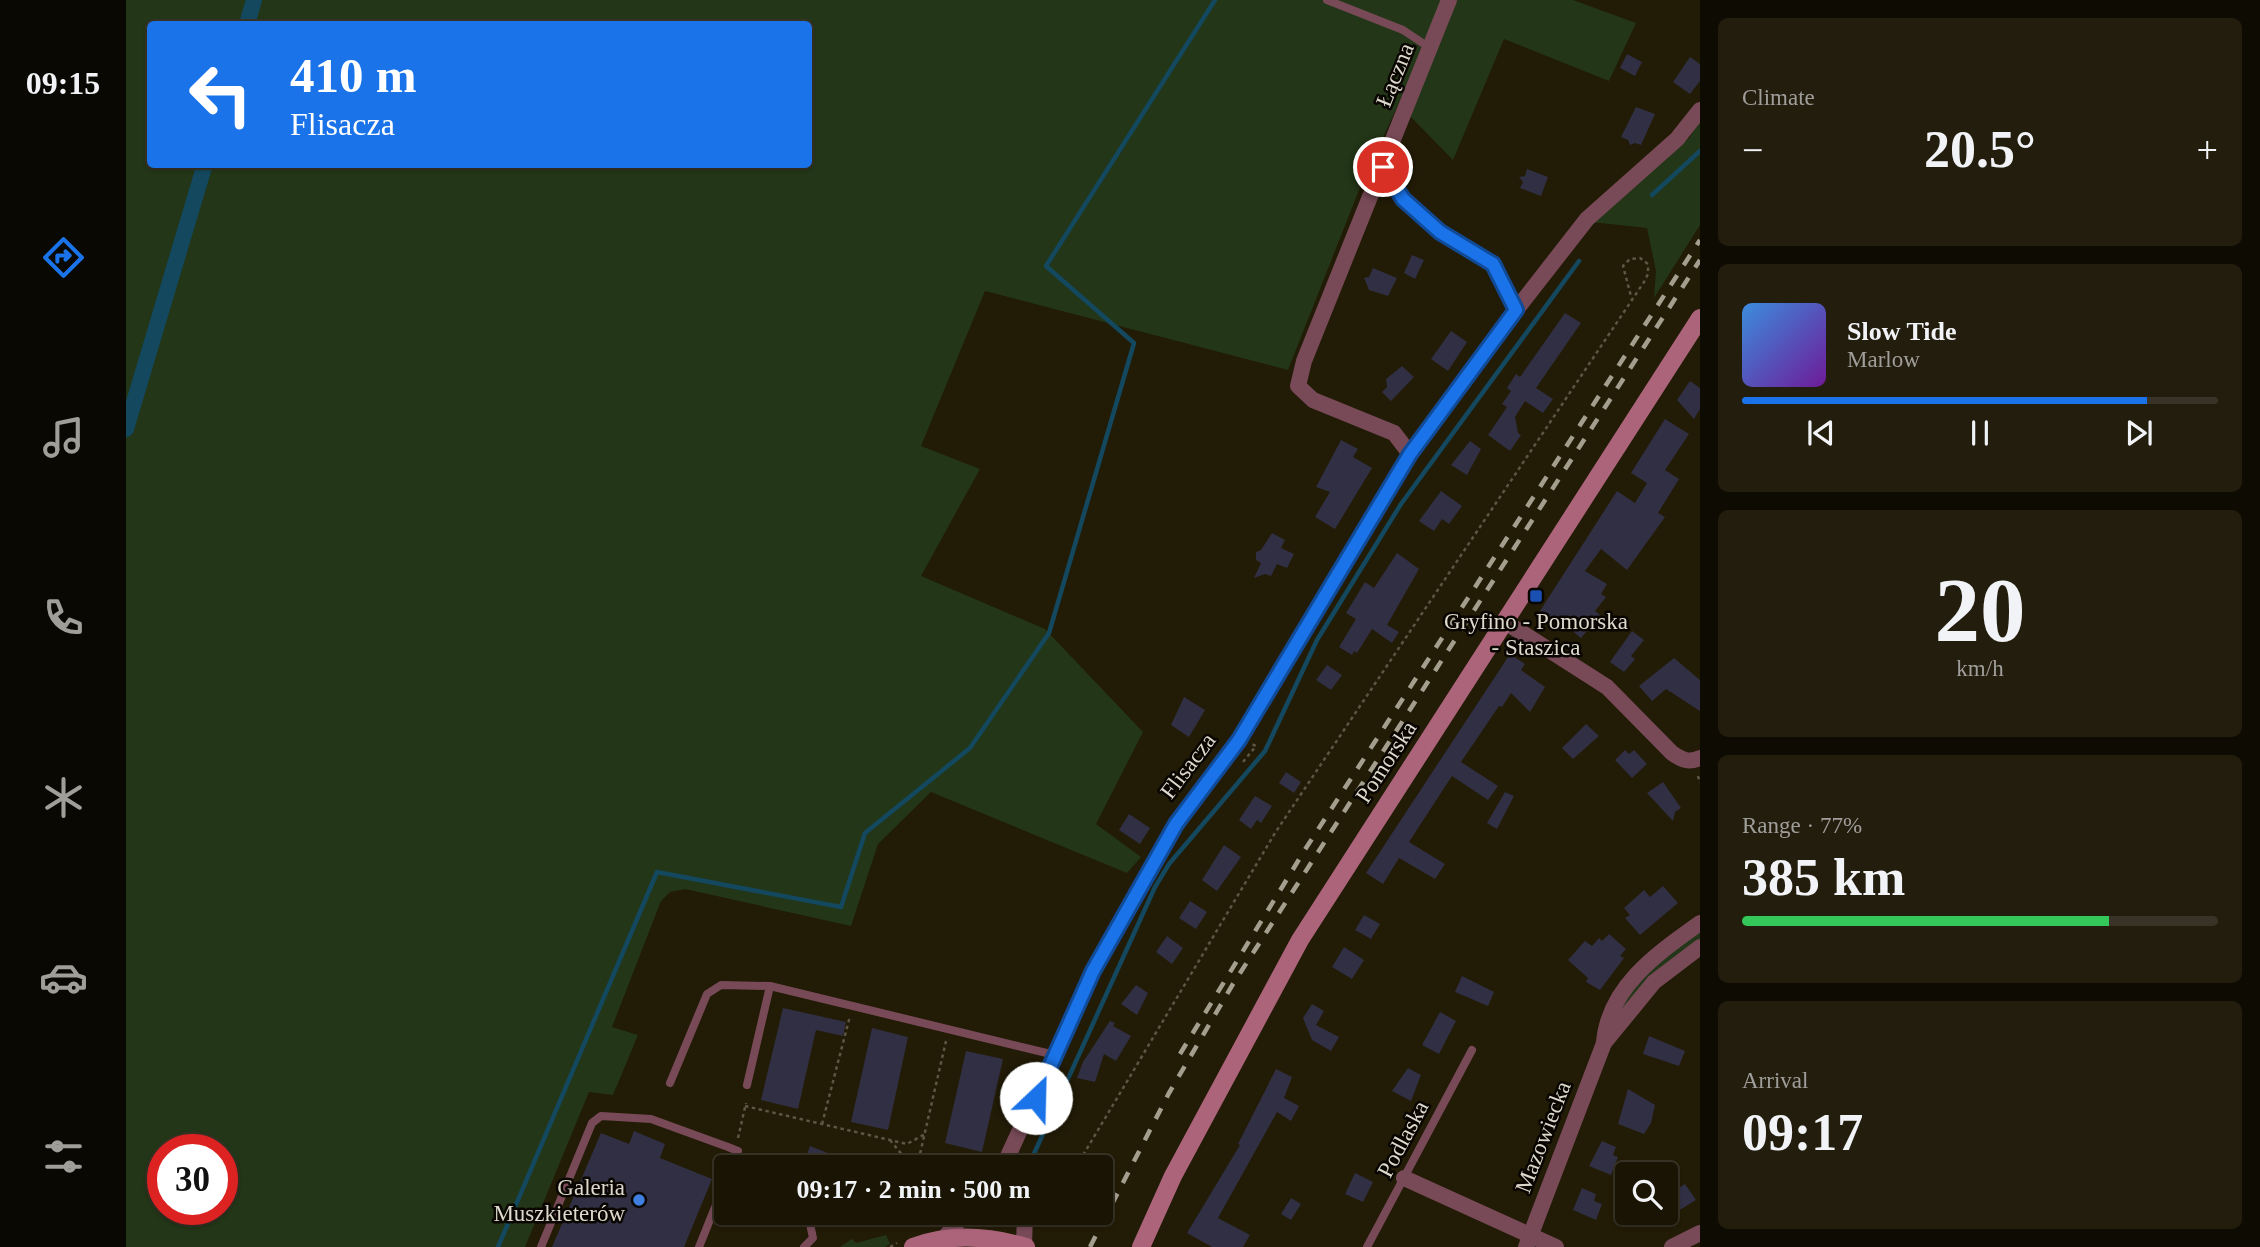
<!DOCTYPE html>
<meta charset="utf-8">
<style>
:root{--surface:#1a1404;--page:#231d0e;--text:#f1f3f6;--muted:#9f9e9a;--line:#383326;--accent:#1a73e8}
body{margin:0;font-family:"Times New Roman",serif;background:var(--page);color:var(--text);height:100vh;display:flex;flex-direction:column;font-size:26px;white-space:nowrap}
*{box-sizing:border-box;margin:0}
p{font-size:23px;color:var(--muted)}
.icon{flex:none;width:38px;height:38px;fill:none;stroke:currentColor;stroke-width:2;stroke-linecap:round;stroke-linejoin:round}
.map{position:relative;flex:1;overflow:hidden}
.details{display:flex;flex-direction:column;gap:18px;padding:18px;background:#0e0b02;width:560px}
.details>*{flex:none}
.hud{position:absolute;left:21px;top:21px;width:665px;height:147px;border-radius:7px;box-shadow:0 2px 5px #0004,0 0 0 2px var(--line);background:#1a73e8;color:#fff;overflow:hidden}
.buttons{position:absolute;left:1489px;top:1162px;display:grid;gap:14px}
.buttons a{display:grid;place-items:center;width:63px;height:63px;border-radius:7px;background:var(--surface);box-shadow:0 2px 5px #0004,0 0 0 2px var(--line);font-size:35px}
.speed{position:absolute;left:21px;top:1134px;display:flex;gap:14px;font-size:35px;font-weight:700;text-align:center}
.speed>*{display:grid;place-content:center;width:91px;height:91px;border-radius:50%;background:var(--surface);box-shadow:0 2px 5px #0004,0 0 0 2px var(--line);line-height:1}
.speed .limit{border:10px solid #d22;background:#fff;color:#111}
.pin{position:absolute;display:grid;place-items:center;width:60px;height:60px;color:#fff;margin:-30px;border:4px solid #fff;border-radius:50%;box-shadow:0 2px 7px #0007}
.me{position:absolute;width:77px;margin:-38px;rotate:24deg;stroke-linejoin:round;filter:drop-shadow(0 0 5px #0008)}
.turn{display:flex;align-items:center;gap:24px;height:147px;padding:0 28px;font-size:32px}
.turn .icon{width:91px;height:91px;stroke-width:2.5}
.turn b{display:block;font-size:49px;line-height:60px}
.big{font-size:52px;font-weight:700;line-height:1.1}
.details .widget{flex:1;display:flex;flex-direction:column;justify-content:center;gap:10px;min-width:0;padding:0 24px;border-radius:10px;background:var(--page)}
.details .dial{align-items:center;gap:0}
.dial b{font-size:91px;line-height:1}
.song{display:flex;align-items:center;gap:21px}
.cover{width:84px;height:84px;border-radius:10px;background:linear-gradient(135deg,hsl(210 70% 55%),hsl(280 70% 35%))}
.played{height:7px;border-radius:4px;background:linear-gradient(90deg,var(--accent) 85%,var(--line) 85%)}
.keys{display:flex;justify-content:space-around;direction:ltr}
.heat{display:flex;justify-content:space-between;align-items:center;font-size:38px;direction:ltr}
.charge{height:10px;border-radius:5px;background:linear-gradient(90deg,#34c759 77%,var(--line) 0)}
.trip{position:absolute;left:588px;top:1155px;width:399px;height:70px;border-radius:7px;background:var(--surface);box-shadow:0 2px 5px #0004,0 0 0 2px var(--line);font-weight:700;line-height:70px;text-align:center}
main{display:flex;flex:1;min-height:0}
.dock{display:flex;flex-direction:column;width:126px;justify-content:space-around;align-items:center;background:#0a0802;color:var(--muted)}
.dock .icon{width:49px;height:49px}
.dock .current{color:var(--accent)}
.dock b{font-size:32px;color:var(--text)}
.map>svg:first-child{display:block}
.green{fill:#233617;fill-rule:evenodd}
.lines{fill:none;stroke-linecap:round;stroke-linejoin:round}
.stream{stroke:#13485f;stroke-width:4.5}
.canal{stroke:#13485f;stroke-width:16}
.building{fill:#312f43}
.path{stroke:#5d5644;stroke-width:2.5;stroke-dasharray:3.5 3.5;stroke-linecap:butt}
.lane{stroke:#784a58;stroke-width:8}
.street{stroke:#784a58;stroke-width:16}
.secondary{stroke:#ac647a;stroke-width:18}
.rail{stroke:#a49e8f;stroke-width:4.5;stroke-dasharray:12 12;stroke-linecap:butt}
.route-casing{stroke:#114b97;stroke-width:18}
.route{stroke:#1a73e8;stroke-width:12}
.transit-dot{fill:#1a4fb4;stroke:#090601;stroke-width:2.5}
.shop-dot{fill:#3f7fe0;stroke:#090601;stroke-width:2.5}
.labels{text-anchor:middle;dominant-baseline:central;stroke-width:5;stroke-linejoin:round;paint-order:stroke}
.street-label{font-size:23px;fill:#ded9cd;stroke:#090601}
.poi-label{font-size:23px;fill:#ded9cd;stroke:#090601}
</style>
<main>
<nav class="dock">
<b>09:15</b>
<svg class="icon current" aria-label="directions" viewBox="0 0 24 24"><path d="M12 3l9 9-9 9-9-9zM9 14v-3h6M13 9l2 2-2 2"/></svg>
<svg class="icon" aria-label="music" viewBox="0 0 24 24"><path d="M9 18V5l10-2v13"/><circle cx="6" cy="18" r="3"/><circle cx="16" cy="16" r="3"/></svg>
<svg class="icon" aria-label="phone" viewBox="0 0 24 24"><path d="M5 4h4l2 5-3 2q2 4 5 5l2-3 5 2v4C11 20 4 13 5 4z"/></svg>
<svg class="icon" aria-label="climate" viewBox="0 0 24 24"><path d="M12 3v18M4 7l16 10M4 17L20 7"/></svg>
<svg class="icon" aria-label="car" viewBox="0 0 24 24"><path d="M5 17H2v-5l4-1 3-4h7l3 4 3 1v5h-3M9 17h6M6 11h13"/><circle cx="7" cy="17" r="2"/><circle cx="17" cy="17" r="2"/></svg>
<svg class="icon" aria-label="filters" viewBox="0 0 24 24"><path d="M4 7h16M4 17h16"/><circle cx="9" cy="7" r="2"/><circle cx="15" cy="17" r="2"/></svg>
</nav>
<div class="map">
<svg width="1574" height="1247" viewBox="0 0 1574 1247">
<rect width="100%" height="100%" fill="#221b06"/>
<g class="green">
<path d="M0,0h1320l-87,190 -71,180 -303,-79 -64,155 59,23 -59,107 124,53 98,103 -47,92 45,33 -14,16 -196,-81 -53,52 -27,82 -166,-37 -15,3 -9,9 -49,126 26,8 -25,60 -24,-3 -64,155h-399zM24,24h658v140h-658zM37,1150h59v59h-59z"/>
<path d="M1330,0h117l63,23 -27,58 -105,-42 -51,121 -44,-45z"/>
<path d="M1574,120v105l-46,73 2,-27 -9,-43 -56,-6 99,-85z"/>
<path d="M1574,929v13l-78,70 -3,-6 17,-24z"/>
<path d="M760,1235l4,9 -5,3h-45l12,-8 4,4z"/>
</g>
<g class="lines">
<g class="stream">
<path d="M1526,195l48,-44"/>
<path d="M902,1167l127,-280 14,-23 96,-113 52,-111 84,-136 178,-243"/>
<path d="M372,1247l159,-375 184,35 24,-74 105,-85 79,-115 85,-290 -88,-77 169,-266"/>
</g>
<g class="canal">
<path d="M121,24l7,-24"/>
<path d="M0,429l79,-265"/>
</g>
</g>
<g class="building">
<path d="M1501,54l15,8 -7,14 -15,-8z"/>
<path d="M1564,57l10,7v17l-10,13 -17,-12z"/>
<path d="M1510,107l19,7 -14,31 -6,-2 -5,2 -2,-5 -7,-3z"/>
<path d="M1401,169l21,8 -7,19 -21,-8 3,-6 -4,-5 6,-1z"/>
<path d="M1286,255l12,5 -9,19 -11,-6z"/>
<path d="M1247,268l24,10 -9,18 -19,-6 -5,-12 5,-1z"/>
<path d="M1439,313l16,10 -45,65 17,11 -10,14 -18,-12 -10,16 3,16 3,2 -11,16 -22,-16 19,-28 -5,-3 9,-13 -4,-3 9,-14 4,3z"/>
<path d="M1325,331l16,11 -19,29 -17,-12z"/>
<path d="M1276,366l12,11 -23,24 -9,-9 5,-5 -1,-8z"/>
<path d="M1564,381l10,7v21l-6,10 -17,-19z"/>
<path d="M1539,419l24,15 -24,36 14,9 -21,34 7,4 -38,53 -26,-21 -16,22 22,13 -6,10 5,3 -11,14 5,4 -19,23 -24,-20 -4,6 -15,-10 79,-123 18,12 12,-20 -16,-10z"/>
<path d="M1215,440l17,9 -5,8 19,11 -37,61 -20,-12 15,-25 -14,-5z"/>
<path d="M1344,441l11,8 -14,26 -16,-10z"/>
<path d="M1315,491l21,15 -13,18 -7,-5 -8,12 -15,-10z"/>
<path d="M1146,533l13,7 -4,8 13,6 -7,14 -10,-4 -6,12 -6,-2 -11,4 7,-15 -5,-3v-8l5,-2z"/>
<path d="M1271,553l22,16 -32,56 12,7 -7,11 -20,-14 -15,24 -3,-2 -2,4 -13,-8 17,-28 -10,-6 19,-31 9,6z"/>
<path d="M1506,631l12,9 -13,16 4,3 -11,13 -14,-10z"/>
<path d="M1384,654l15,10 -4,6 24,17 -15,25 -19,-19 -9,14 -3,-1 -38,56 37,24 -10,14 -36,-24 -43,66 36,22 -10,15 -36,-21 -16,26 -17,-11z"/>
<path d="M1548,658l26,22v31l-34,-22 -14,12 -13,-15z"/>
<path d="M1201,665l15,10 -11,15 -15,-10z"/>
<path d="M1058,697l21,13 -16,27 -18,-12z"/>
<path d="M1460,724l13,12 -26,23 -11,-11z"/>
<path d="M1499,750l4,4 5,-4 13,14 -15,14 -17,-18z"/>
<path d="M1160,772l15,10 -7,11 -15,-10z"/>
<path d="M1537,782l18,26 -6,4 -2,9 -26,-28z"/>
<path d="M1379,792l9,4 -17,33 -10,-6z"/>
<path d="M1129,796l17,10 -11,17 -4,-3 -6,9 -12,-9z"/>
<path d="M1003,814l21,14 -10,16 -21,-14z"/>
<path d="M1098,845l17,12 -24,34 -15,-11z"/>
<path d="M1537,886l15,17 -38,32 -15,-17 5,-3 -6,-7 20,-18 6,7z"/>
<path d="M1064,901l17,11 -11,17 -17,-11z"/>
<path d="M1238,915l16,9 -9,15 -16,-9z"/>
<path d="M1483,934l17,15 -6,7 4,2 -24,32 -14,-8 2,-4 -20,-18 17,-19 7,5 7,-8 3,3z"/>
<path d="M1041,936l16,12 -11,16 -16,-12z"/>
<path d="M1218,947l20,13 -12,19 -20,-12z"/>
<path d="M1336,976l32,16 -6,14 -33,-14z"/>
<path d="M1010,985l12,8 -11,22 -16,-11z"/>
<path d="M1186,1004l12,7 -8,14 23,12 -8,14 -19,-11 -9,-22z"/>
<path d="M657,1008l63,14 -3,14 -27,-6 -18,79 -37,-9z"/>
<path d="M1314,1012l16,9 -17,33 -17,-9z"/>
<path d="M984,1021l5,2 -2,3 18,10 -15,25 -12,-7 -9,28 -18,-4 6,-16z"/>
<path d="M746,1028l36,9 -20,93 -37,-8z"/>
<path d="M1523,1036l36,15 -6,15 -36,-12z"/>
<path d="M840,1051l37,8 -21,93 -37,-9z"/>
<path d="M1282,1068l13,7 -10,26 -19,-10z"/>
<path d="M1150,1069l16,8 -8,21 15,8 -8,15 -14,-9 -59,106 32,17 -7,12h-31l-25,-14 53,-88 -2,-1z"/>
<path d="M1502,1089l27,16 -4,18 -7,11 -26,-10z"/>
<path d="M508,1131l31,13 -5,14 52,21 -28,68h-132l49,-114 28,11z"/>
<path d="M1476,1141l14,6 -3,8 5,2 -7,18 -22,-9z"/>
<path d="M684,1146l52,20v1h-60z"/>
<path d="M1229,1173l18,9 -10,20 -18,-8z"/>
<path d="M1559,1184l11,16 -26,16 -4,-7v-13z"/>
<path d="M1456,1188l14,6 -2,7 8,3 -6,16 -23,-10z"/>
<path d="M1165,1198l10,6 -10,16 -10,-6z"/>
</g>
<g class="lines">
<g class="path">
<path d="M1117,762l13,-16 -4,-2"/>
<path d="M1572,776l2,7"/>
<path d="M619,1106l162,38 18,-10"/>
<path d="M696,1124l28,-108"/>
<path d="M612,1138l8,-35"/>
<path d="M764,1140l22,27"/>
<path d="M791,1167l29,-126"/>
<path d="M950,1167l199,-334 369,-551 4,-8v-10l-8,-6 -10,1 -7,7 9,34"/>
<path d="M764,1247l7,-4"/>
</g>
<g class="lane">
<path d="M1201,0l76,30 27,18"/>
<path d="M544,1083l37,-89 14,-9 49,1 285,69"/>
<path d="M621,1085l23,-99"/>
<path d="M662,1213l22,11 3,14 -9,9"/>
<path d="M415,1247l51,-124 9,-7 50,3 77,28 10,4 -7,16"/>
<path d="M573,1247l27,-67"/>
<path d="M1241,1247l105,-197"/>
</g>
<g class="street">
<path d="M1390,310l71,-91 90,-80 23,-29"/>
<path d="M1284,454l-16,-21 -81,-33 -15,-14 6,-25 145,-361"/>
<path d="M1379,622l102,65 65,66c10,7 17,10 28,5"/>
<path d="M1478,1043l50,-61 46,-35"/>
<path d="M877,1167l90,-196 83,-147 63,-84 171,-286 106,-144 -23,-46 -53,-32 -37,-33 -20,-32"/>
<path d="M1278,1178l152,69"/>
<path d="M818,1238l22,-25"/>
<path d="M898,1246l1,-33"/>
<path d="M1400,1247l78,-204c4,-56 54,-90 96,-120"/>
<path d="M1546,1247l28,-14"/>
</g>
<g class="secondary">
<path d="M787,1247c37,-14 76,-11 113,0"/>
<path d="M1015,1247l32,-71 127,-236 400,-622"/>
</g>
<g class="rail">
<path d="M1054,1054l126,-206 394,-608"/>
<path d="M964,1247l79,-154 64,-109 467,-724"/>
</g>
</g>
<g class="lines">
<g class="route-casing">
<path id="route" d="M910,1098l57,-127 83,-147 63,-84 171,-286 106,-144 -23,-46 -53,-32 -37,-33 -20,-32"/>
</g>
<use href="#route" class="route"/>
</g>
<rect class="transit-dot" x="1403" y="589" width="14" height="14" rx="3.5"/>
<circle class="shop-dot" cx="513" cy="1200" r="7"/>
<g class="labels">
<g class="street-label">
<text transform="translate(1269 75) rotate(-68)">Łączna</text>
<text transform="translate(1260 762) rotate(-57)">Pomorska</text>
<text transform="translate(1062 766) rotate(-53)">Flisacza</text>
<text transform="translate(1417 1137) rotate(-69)">Mazowiecka</text>
<text transform="translate(1277 1139) rotate(-62)">Podlaska</text>
</g>
<g class="poi-label">
<text x="1410" y="621">Gryfino - Pomorska<tspan x="1410" dy="26">- Staszica</tspan></text>
<text x="499" y="1187" text-anchor="end">Galeria<tspan x="499" dy="26">Muszkieterów</tspan></text>
</g>
</g>
</svg>
<div class="buttons">
<a><svg class="icon" aria-label="search" viewBox="0 0 24 24"><circle cx="10" cy="10" r="6"/><path d="M15 15l6 6"/></svg></a>
</div>
<div class="speed"><div class="limit">30</div></div>
<div class="pin" style="left:1257px;top:167px;background:#d93025"><svg class="icon" aria-label="arrive" viewBox="0 0 24 24"><path d="M6 21V4h12l-3 4 3 4H6"/></svg></div>
<svg class="me" style="left:910px;top:1098px" viewBox="-20 -20 40 40"><circle r="19" fill="#fff"/><path d="M0-13L10 11 0 6-10 11z" fill="#1a73e8"/></svg>
<div class="trip">09:17 · 2 min · 500 m</div>
<div class="hud">
<div class="turn"><svg class="icon" aria-label="left" viewBox="0 0 24 24"><path d="M17 20v-9H6M10 6l-5 5 5 5"/></svg><div><b>410 m</b>Flisacza</div></div>
</div>
</div>
<section class="details">
<div class="widget"><p>Climate</p>
<div class="heat"><a>−</a><b class="big">20.5°</b><a>+</a></div>
</div>
<div class="widget">
<div class="song"><i class="cover"></i><div><b>Slow Tide</b><p>Marlow</p></div></div>
<div class="played"></div>
<div class="keys"><svg class="icon" aria-label="previous" viewBox="0 0 24 24"><path d="M18 5L8 12l10 7zM5 5v14"/></svg><svg class="icon" aria-label="pause" viewBox="0 0 24 24"><path d="M8 5v14M16 5v14"/></svg><svg class="icon" aria-label="next" viewBox="0 0 24 24"><path d="M6 5l10 7-10 7zM19 5v14"/></svg></div>
</div>
<div class="widget dial"><b>20</b><p>km/h</p></div>
<div class="widget"><p>Range · 77%</p><b class="big">385 km</b><div class="charge"></div></div>
<div class="widget"><p>Arrival</p><b class="big">09:17</b></div>
</section>
</main>
